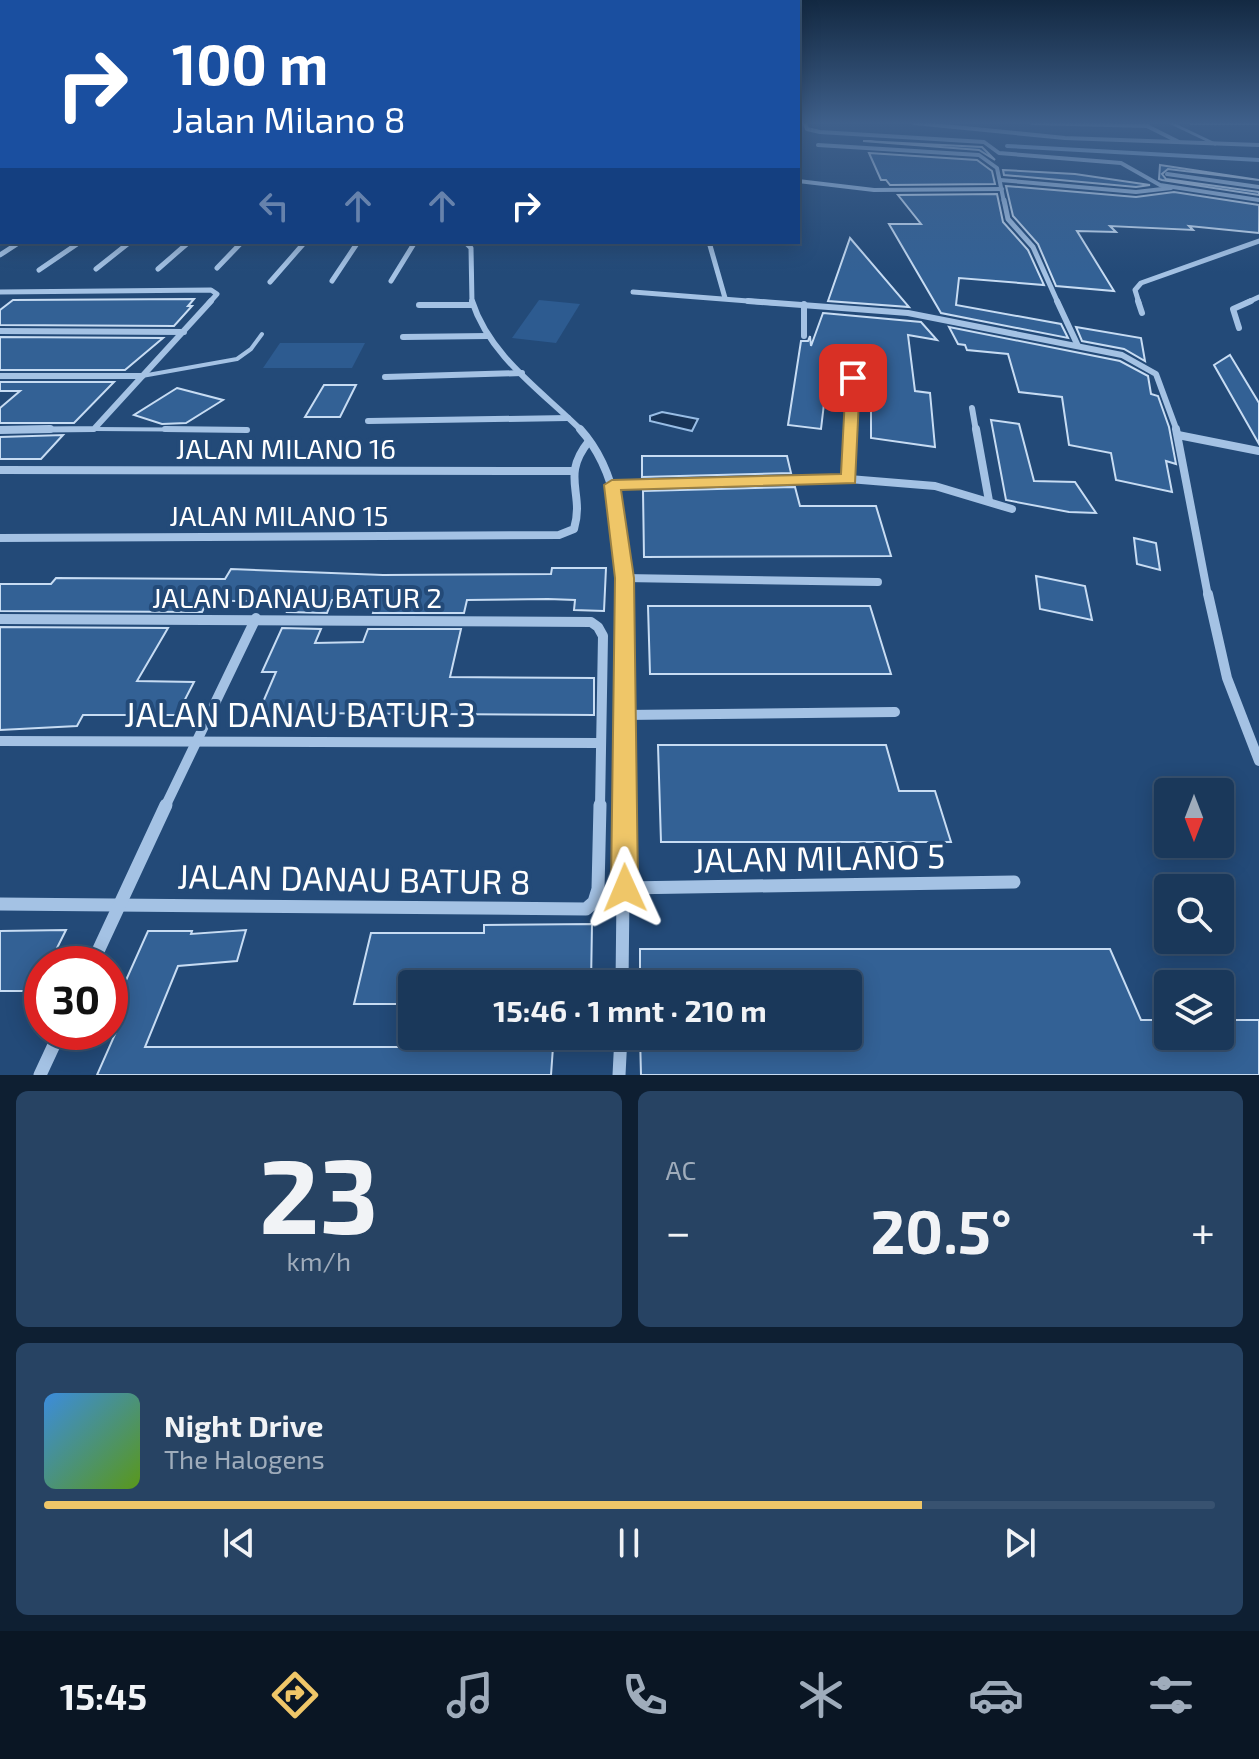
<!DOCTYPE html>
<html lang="id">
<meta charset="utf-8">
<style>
:root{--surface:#1a385a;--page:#274363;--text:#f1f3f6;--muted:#9facbb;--line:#385270;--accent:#efc668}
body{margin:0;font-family:"Exo 2",sans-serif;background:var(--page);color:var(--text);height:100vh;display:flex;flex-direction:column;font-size:30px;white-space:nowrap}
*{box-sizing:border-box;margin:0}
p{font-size:26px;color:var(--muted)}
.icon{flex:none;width:44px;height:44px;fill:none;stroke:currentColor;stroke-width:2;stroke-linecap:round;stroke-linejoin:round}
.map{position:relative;height:1075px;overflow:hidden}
.sheet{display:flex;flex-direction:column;gap:16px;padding:16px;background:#0e1f32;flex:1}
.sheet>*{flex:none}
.hud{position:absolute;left:0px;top:0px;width:800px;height:244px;box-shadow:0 4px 20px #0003,0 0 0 2px var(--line);background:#1a4fa0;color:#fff;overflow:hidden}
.needle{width:52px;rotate:180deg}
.fabs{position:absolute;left:1154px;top:778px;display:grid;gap:16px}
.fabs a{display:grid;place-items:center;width:80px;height:80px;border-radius:8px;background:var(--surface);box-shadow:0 4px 20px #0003,0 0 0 2px var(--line);font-size:40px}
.speed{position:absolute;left:24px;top:946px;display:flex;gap:16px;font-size:40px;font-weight:700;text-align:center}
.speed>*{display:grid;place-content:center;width:104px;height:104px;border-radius:50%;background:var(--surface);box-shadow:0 4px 20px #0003,0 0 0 2px var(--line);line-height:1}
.speed .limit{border:12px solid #d22;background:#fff;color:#111}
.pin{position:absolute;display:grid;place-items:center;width:68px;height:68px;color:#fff;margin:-34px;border-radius:16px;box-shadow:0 4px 12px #0006}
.me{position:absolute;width:88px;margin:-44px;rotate:359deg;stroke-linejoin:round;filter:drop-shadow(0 0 6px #0008)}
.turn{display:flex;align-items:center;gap:28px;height:168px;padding:0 40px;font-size:36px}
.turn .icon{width:104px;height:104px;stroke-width:2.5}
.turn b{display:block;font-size:56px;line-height:68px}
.lanes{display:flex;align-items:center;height:76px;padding:0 40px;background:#0003;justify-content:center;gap:40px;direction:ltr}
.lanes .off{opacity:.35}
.big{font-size:60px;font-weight:700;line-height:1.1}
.sheet .card{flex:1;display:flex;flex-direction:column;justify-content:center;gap:12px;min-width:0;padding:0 28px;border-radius:12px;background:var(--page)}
.sheet .dial{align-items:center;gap:0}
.dial b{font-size:104px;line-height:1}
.song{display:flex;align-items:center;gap:24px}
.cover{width:96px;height:96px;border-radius:12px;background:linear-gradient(135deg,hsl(210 70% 55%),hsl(90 70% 35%))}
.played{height:8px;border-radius:4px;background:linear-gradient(90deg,var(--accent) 75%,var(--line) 75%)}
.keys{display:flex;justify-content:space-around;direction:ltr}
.heat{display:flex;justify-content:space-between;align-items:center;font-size:44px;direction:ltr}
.sheet .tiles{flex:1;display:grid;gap:16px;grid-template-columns:1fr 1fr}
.card:last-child{grid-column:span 2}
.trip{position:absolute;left:398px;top:970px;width:464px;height:80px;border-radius:8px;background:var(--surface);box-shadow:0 4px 20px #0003,0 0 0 2px var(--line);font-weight:700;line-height:80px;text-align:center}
.dock{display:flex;height:128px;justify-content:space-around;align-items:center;background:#0a1624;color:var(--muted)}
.dock .icon{width:56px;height:56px}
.dock .current{color:var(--accent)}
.dock b{font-size:36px;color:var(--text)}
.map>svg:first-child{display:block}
.green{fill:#2d5b90}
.water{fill:#183559;stroke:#98bde5;stroke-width:2}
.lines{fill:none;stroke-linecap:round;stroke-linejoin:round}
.stream{stroke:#98bde5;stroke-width:4}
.building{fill:#336195;stroke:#c7dcf3;stroke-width:2}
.service-far2{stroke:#a4c2e4;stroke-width:3}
.service-far1{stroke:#a4c2e4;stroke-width:4}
.service{stroke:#a4c2e4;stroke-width:6}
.minor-far5{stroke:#a4c2e4;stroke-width:4}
.minor-far4{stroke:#a4c2e4;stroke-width:5}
.minor-far3{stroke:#a4c2e4;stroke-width:6}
.minor-far2{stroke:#a4c2e4;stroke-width:8}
.minor-far1{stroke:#a4c2e4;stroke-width:10}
.minor{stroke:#a4c2e4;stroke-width:13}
.route{fill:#efc668;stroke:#9b8144;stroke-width:2}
.labels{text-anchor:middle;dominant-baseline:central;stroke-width:8;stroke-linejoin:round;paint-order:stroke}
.street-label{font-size:28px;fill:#fff;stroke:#234a78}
.near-street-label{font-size:34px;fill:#fff;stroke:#234a78}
</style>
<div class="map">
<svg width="1259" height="1075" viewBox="0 0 1259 1075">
<rect width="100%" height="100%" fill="#234a78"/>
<g class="green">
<path d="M539,300l41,4 -24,39 -44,-5z"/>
<path d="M280,343h85l-13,25h-89z"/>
</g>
<path class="water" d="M662,412l36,7 -6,12 -42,-10v-5z"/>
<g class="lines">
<path class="stream" d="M1007,146l252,14"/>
</g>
<g class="building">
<path d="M863,141l119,6 13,13 -16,-10z"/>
<path d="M869,153l108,7 15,11 3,13 -105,1 -4,-5h-5z"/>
<path d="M1160,165l99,15 -91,-11 -6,5 4,5 93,13v3l-97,-15 -3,-1z"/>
<path d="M1003,170l72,4 75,11 -14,2 -132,-12z"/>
<path d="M1006,186l130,11 38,-5 85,13v28l-70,-7 4,4 -83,-4 6,6 -39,-1 37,60 -58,-5 -18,-42 -25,-28z"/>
<path d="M997,194l6,28 25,28 16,35 -85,-7 -3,27 105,19 7,14 -127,-25 -52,-89h32l-23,-29z"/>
<path d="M850,238l59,69 -81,-6z"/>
<path d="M194,299l-6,7h4l-18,20 -174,-1v-15l13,-10z"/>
<path d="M823,313l98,9 16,18 -29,-5 7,56 15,2 5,54 -64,-9v-80l-41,-5 -9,76 -33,-4 13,-84h7l2,-5 1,10z"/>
<path d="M949,327l171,34 28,15 3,18 7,2 11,31 7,37 -10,-3 6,31 -56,-12 -5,-27 -42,-8 -7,-48 -43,-5 -11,-38 -41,-4 -2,-5 -7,-1z"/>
<path d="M1076,327l65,11 4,23 -21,-12 -42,-8z"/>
<path d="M0,337l163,1 -38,32h-125z"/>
<path d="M1230,355l29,48v41l-45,-79z"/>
<path d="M0,382h114l-40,41h-74v-15l20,-17h-20z"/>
<path d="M324,385h32l-16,32h-35z"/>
<path d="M177,388l46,12 -37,23 -24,1 -28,-9z"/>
<path d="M991,420l28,4 15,57 41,1 21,31 -27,-1 -63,-12z"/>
<path d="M63,435l-22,24h-41v-22z"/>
<path d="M642,456h145l4,17 -149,4z"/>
<path d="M795,487l5,19h76l15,50 -247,1 -1,-66z"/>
<path d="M1134,538l22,5 4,27 -23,-6z"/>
<path d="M552,568h54l-2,43 -30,-1 1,-10 -27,-1 -81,1 -3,13h-91l4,-13h-45l-5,13 -40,-1 4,-9 -83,-3 -6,12 -202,-1v-27h51l5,-6 169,1 6,-10 152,6 168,-1z"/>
<path d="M1036,576l49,10 7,34 -52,-11z"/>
<path d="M648,606h222l21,68h-241z"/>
<path d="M0,627l168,1 -31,53 57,1 -17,33h-94l-6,11 -77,4z"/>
<path d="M282,628l39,1 -6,14 48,-1 5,-13h93l-11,48 144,1v37l-309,-2 -1,3h-27l19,-44h-14z"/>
<path d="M658,745h228l13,46h36l16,51h-290z"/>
<path d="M592,924l-1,60h-179v20h-58l17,-71h113v-8z"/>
<path d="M66,930l-17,34h-7v13l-7,14h-35v-60z"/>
<path d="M246,930l-9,31 -59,5 -33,81h408l-2,28h-454l30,-68h-13l34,-76h44l-1,3z"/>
<path d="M640,949h470l31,71h27v16h52v-16h39v55h-618l-1,-39h208v-52h-208z"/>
</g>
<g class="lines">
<path class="service-far2" d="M1171,123l44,21"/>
<g class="service-far1">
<path d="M142,376l95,-17 14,-10 11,-15"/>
<path d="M94,429l153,1"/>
</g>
<path class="service" d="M165,429l82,1"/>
<g class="minor-far5">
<path d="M805,123l2,6 13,3 164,10 15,11 122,10 39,22 99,15"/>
<path d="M914,123l151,15 194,7"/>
<path d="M1032,123l116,3"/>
<path d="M1191,123h68"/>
<path d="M1145,125l34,17"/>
<path d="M818,145l161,10 18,13 7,34"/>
<path d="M1167,174l92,13"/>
<path d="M1000,180l136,12 35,-4"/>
<path d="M798,181l76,9 128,-1"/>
</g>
<g class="minor-far4">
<path d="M1004,200l4,19 25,28 25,56"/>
<path d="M465,242l6,6 1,55"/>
<path d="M709,242l16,56"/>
<path d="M0,255l20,-13"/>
<path d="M217,268l25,-26"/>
<path d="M96,269l34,-27"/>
<path d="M158,269l31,-27"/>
<path d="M39,270l41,-28"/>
<path d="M332,281l26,-39"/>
<path d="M391,281l24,-39"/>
<path d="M270,282l35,-40"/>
<path d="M0,292l211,-2 6,4 -8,9"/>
<path d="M633,292l141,11"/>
<path d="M1139,303l-4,-13 6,-7 118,-42"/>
<path d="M1246,303l13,-6"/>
</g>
<g class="minor-far3">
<path d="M472,301c18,56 70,90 110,130"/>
<path d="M748,301l160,12 214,42 34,19 21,57"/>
<path d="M1057,301l21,45"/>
<path d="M1138,301l4,12"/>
<path d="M804,304v32"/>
<path d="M419,305h53"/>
<path d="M1239,328l-6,-19 18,-8"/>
<path d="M0,331l184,1"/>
<path d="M403,337l85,-1"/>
<path d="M0,376h142"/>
<path d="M385,377l137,-4"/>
<path d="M972,408l4,23"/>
<path d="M368,421l200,-3"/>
<path d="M0,430l94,-1 117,-128"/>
<path d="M851,431l2,-53"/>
</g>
<g class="minor-far2">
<path d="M580,429c41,45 42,109 44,167"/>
<path d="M976,429l13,72"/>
<path d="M1176,429l32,167"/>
<path d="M0,430l50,-1"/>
<path d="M1178,435l81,16"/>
<path d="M0,470l571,1"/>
<path d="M849,479l2,-50"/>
<path d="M612,485l237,-6 86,7 77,23"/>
<path d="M0,538l559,-3 15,-6c11,-37 -14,-52 15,-88"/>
<path d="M624,578l254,4"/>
</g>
<g class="minor-far1">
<path d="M1208,594l19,84 32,83"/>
<path d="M0,619l591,3 7,5 5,9 -3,171"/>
<path d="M624,715l271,-3"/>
<path d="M0,741l600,2"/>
<path d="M165,807l91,-189"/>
<path d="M623,807l1,-213"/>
</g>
<g class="minor">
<path d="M625,888l389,-6"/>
<path d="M0,904l586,5 8,-7 4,-13 2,-84"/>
<path d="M92,964l74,-159"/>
<path d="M622,984l2,-179"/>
<path d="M40,1075l20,-43"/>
<path d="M619,1075l2,-39"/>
</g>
</g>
<linearGradient id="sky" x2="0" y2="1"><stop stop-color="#132942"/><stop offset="0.45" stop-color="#3f608b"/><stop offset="1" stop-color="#3f608b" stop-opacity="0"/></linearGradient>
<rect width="1259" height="273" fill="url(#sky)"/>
<path class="route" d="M853,374l7,4 -5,105 -234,7 13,88 4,310 -4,10 -9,4 -10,-4 -4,-10 4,-310 -11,-93 8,-5 229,-6 5,-96z"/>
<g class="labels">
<g class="street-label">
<text x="286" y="448">JALAN MILANO 16</text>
<text x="279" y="515">JALAN MILANO 15</text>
<text x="297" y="597">JALAN DANAU BATUR 2</text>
</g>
<g class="near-street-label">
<text x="300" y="713">JALAN DANAU BATUR 3</text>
<text transform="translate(819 857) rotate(-1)">JALAN MILANO 5</text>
<text transform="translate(354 878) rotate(1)">JALAN DANAU BATUR 8</text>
</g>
</g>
</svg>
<div class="fabs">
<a><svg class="needle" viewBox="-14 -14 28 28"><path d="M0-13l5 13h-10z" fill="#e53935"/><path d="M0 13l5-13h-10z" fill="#9facbb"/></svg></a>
<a><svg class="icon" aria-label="search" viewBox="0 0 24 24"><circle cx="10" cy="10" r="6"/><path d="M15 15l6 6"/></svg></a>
<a><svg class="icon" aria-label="layers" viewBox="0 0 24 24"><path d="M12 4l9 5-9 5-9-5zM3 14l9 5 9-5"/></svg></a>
</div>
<div class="speed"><div class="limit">30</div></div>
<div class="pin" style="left:853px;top:378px;background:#d93025"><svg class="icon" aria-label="arrive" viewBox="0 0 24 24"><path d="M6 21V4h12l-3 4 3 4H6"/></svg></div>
<svg class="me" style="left:625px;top:888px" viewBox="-20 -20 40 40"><path d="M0-17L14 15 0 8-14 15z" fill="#efc668" stroke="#fff" stroke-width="4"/></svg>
<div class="trip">15:46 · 1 mnt · 210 m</div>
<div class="hud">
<div class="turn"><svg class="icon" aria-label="right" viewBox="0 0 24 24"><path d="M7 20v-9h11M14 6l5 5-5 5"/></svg><div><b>100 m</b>Jalan Milano 8</div></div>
<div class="lanes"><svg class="icon off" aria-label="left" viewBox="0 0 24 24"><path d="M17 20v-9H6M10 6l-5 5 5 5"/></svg><svg class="icon off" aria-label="ahead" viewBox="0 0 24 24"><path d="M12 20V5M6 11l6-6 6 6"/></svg><svg class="icon off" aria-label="ahead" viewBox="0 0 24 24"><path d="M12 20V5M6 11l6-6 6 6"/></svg><svg class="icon" aria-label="right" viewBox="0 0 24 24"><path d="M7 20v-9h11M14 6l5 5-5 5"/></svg></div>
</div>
</div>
<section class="sheet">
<div class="tiles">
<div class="card dial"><b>23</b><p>km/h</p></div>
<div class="card"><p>AC</p>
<div class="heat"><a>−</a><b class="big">20.5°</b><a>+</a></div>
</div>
<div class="card">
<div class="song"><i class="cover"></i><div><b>Night Drive</b><p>The Halogens</p></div></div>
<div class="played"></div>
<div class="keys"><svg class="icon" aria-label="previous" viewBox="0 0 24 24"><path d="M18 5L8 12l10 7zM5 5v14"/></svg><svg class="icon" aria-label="pause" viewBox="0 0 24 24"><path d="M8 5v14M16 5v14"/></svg><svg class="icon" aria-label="next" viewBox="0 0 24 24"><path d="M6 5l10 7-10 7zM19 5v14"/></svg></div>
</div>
</div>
</section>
<nav class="dock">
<b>15:45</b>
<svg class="icon current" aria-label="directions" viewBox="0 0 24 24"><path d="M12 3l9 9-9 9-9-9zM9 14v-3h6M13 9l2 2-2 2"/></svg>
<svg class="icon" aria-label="music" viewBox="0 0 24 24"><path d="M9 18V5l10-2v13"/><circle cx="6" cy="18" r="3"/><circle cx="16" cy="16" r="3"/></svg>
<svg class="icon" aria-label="phone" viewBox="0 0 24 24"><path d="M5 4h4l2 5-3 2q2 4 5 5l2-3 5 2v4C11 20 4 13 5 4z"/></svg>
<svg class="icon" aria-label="climate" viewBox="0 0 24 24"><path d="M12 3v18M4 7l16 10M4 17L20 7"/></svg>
<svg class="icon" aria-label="car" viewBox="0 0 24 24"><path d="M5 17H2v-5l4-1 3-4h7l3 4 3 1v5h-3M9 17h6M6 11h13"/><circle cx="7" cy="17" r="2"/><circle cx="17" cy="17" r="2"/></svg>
<svg class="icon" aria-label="filters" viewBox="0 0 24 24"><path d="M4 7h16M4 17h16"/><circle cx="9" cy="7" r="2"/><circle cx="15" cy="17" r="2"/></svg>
</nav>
